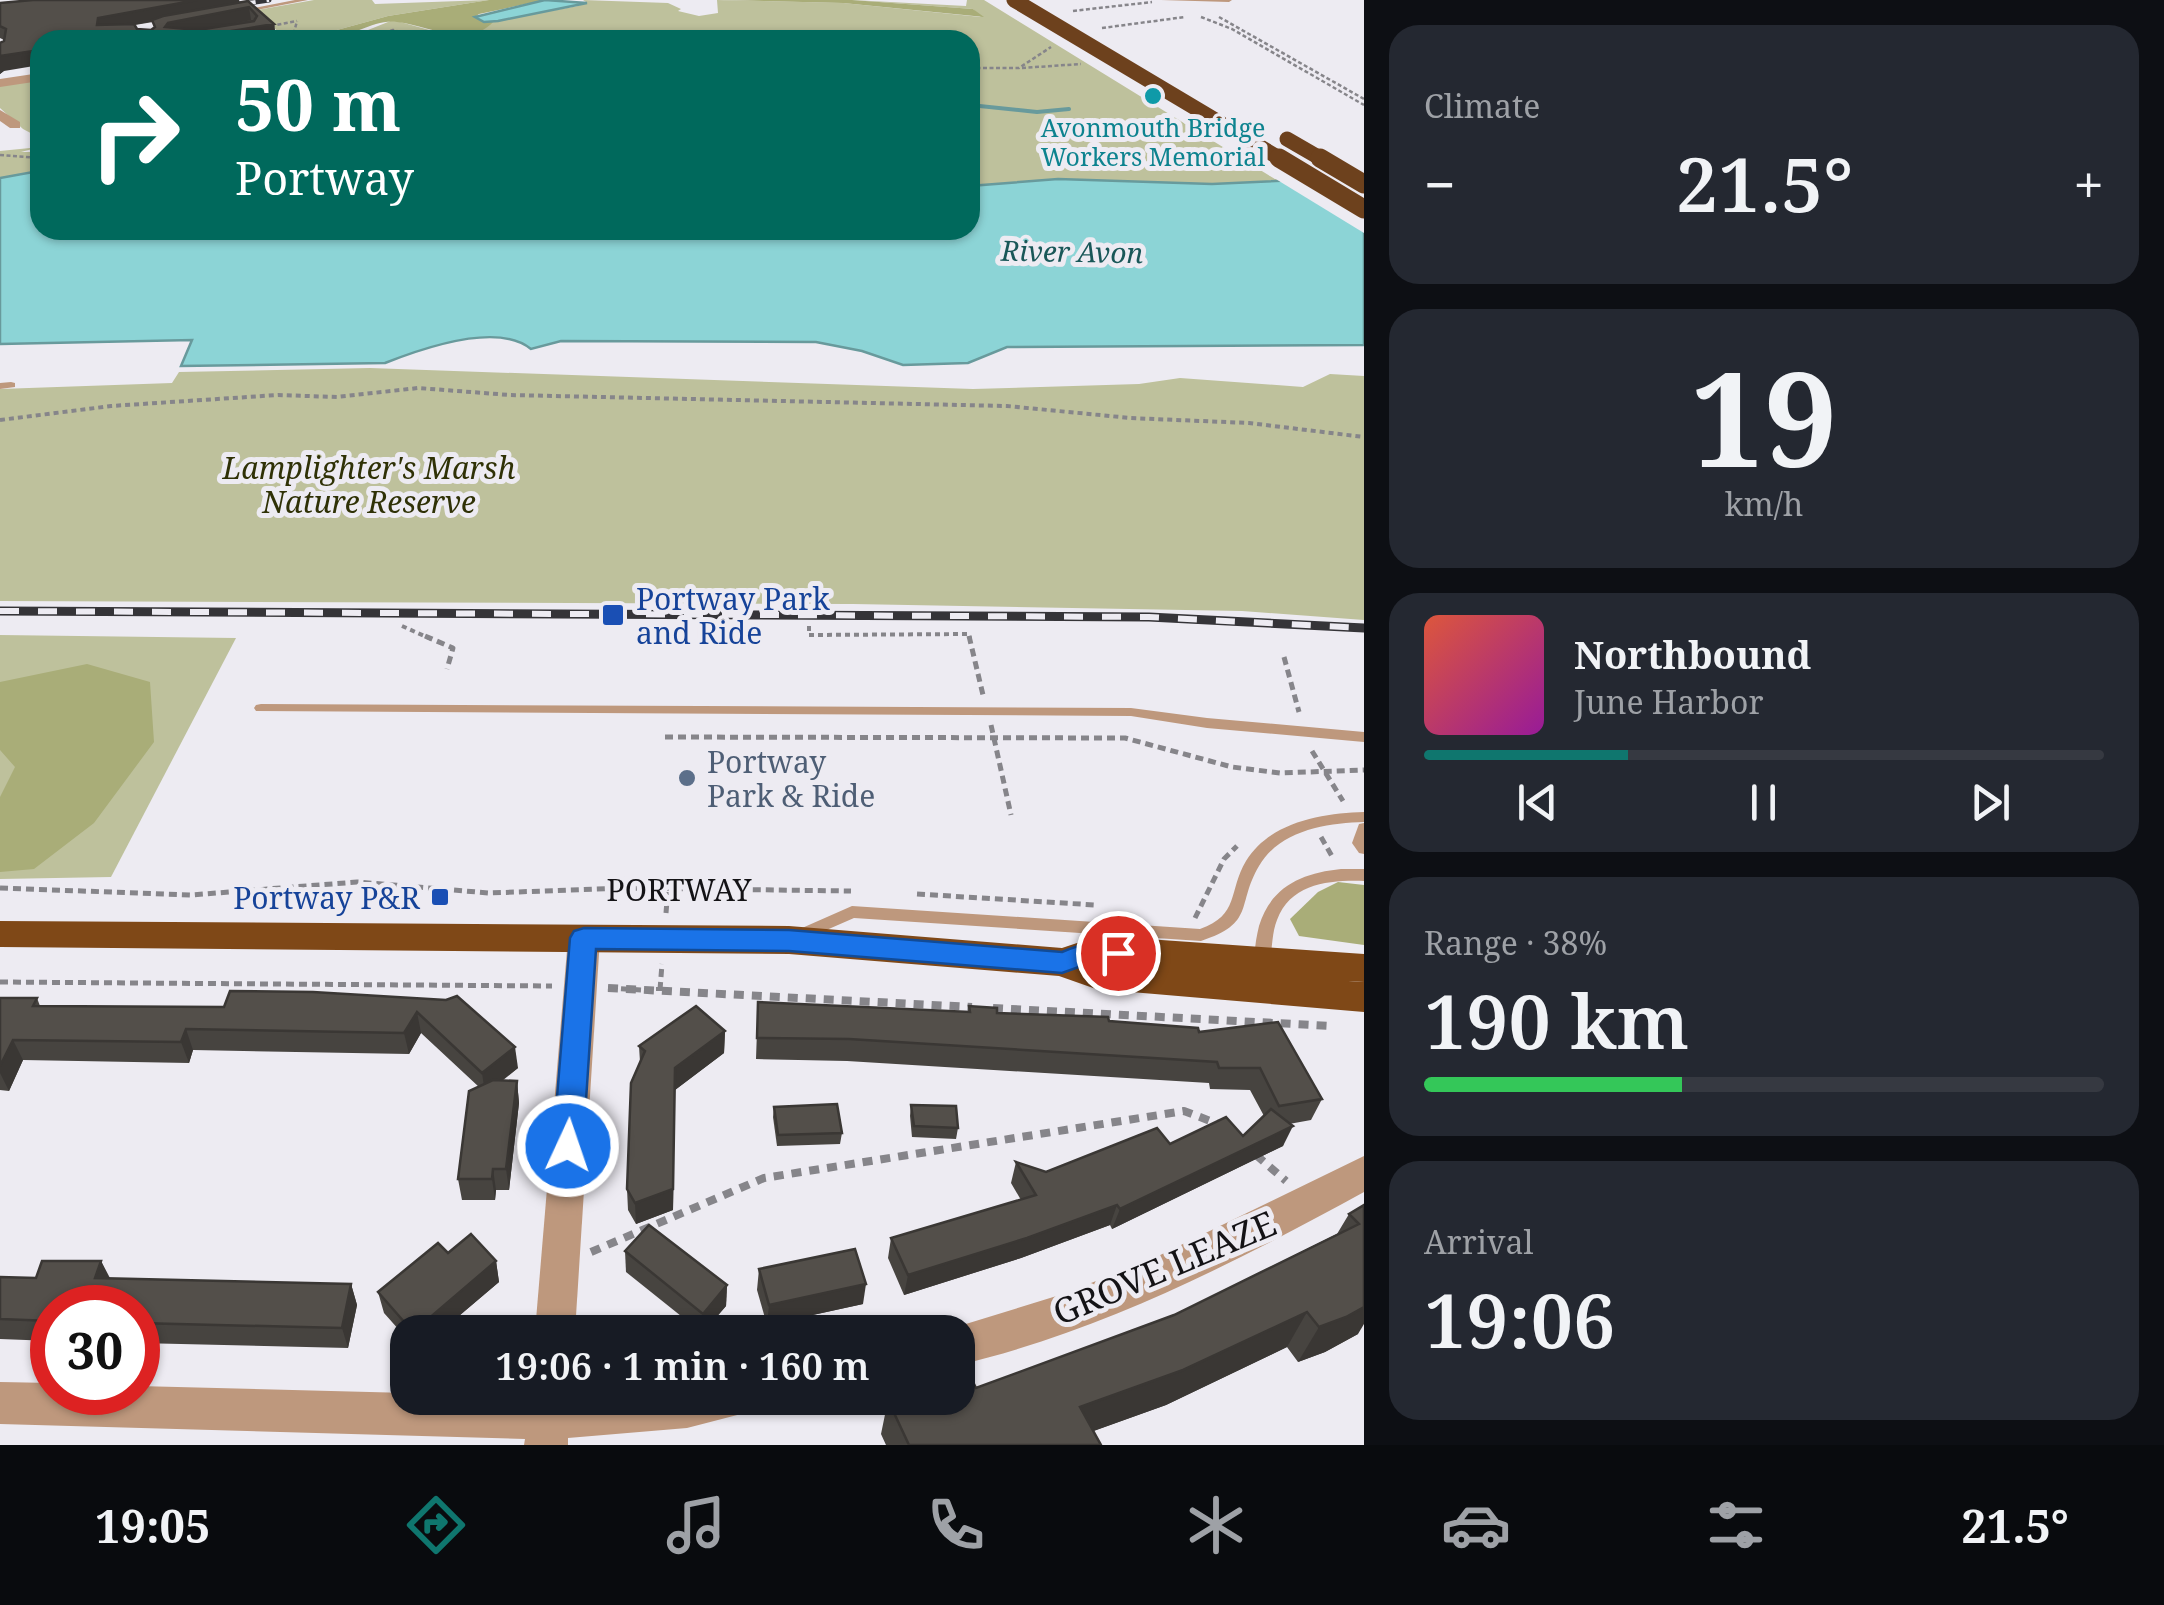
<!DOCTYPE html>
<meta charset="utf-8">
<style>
:root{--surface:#171b24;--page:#242831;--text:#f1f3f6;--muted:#9ea1a6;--line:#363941;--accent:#0f766e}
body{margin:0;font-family:"Noto Serif",serif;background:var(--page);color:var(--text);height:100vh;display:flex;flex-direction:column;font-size:38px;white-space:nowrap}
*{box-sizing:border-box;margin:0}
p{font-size:32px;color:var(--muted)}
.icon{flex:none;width:55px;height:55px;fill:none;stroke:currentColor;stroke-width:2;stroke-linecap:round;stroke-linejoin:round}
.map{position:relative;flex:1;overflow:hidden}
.drawer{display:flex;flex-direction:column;gap:25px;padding:25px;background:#0d0f14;width:800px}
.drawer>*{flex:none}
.top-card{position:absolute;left:30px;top:30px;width:950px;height:210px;border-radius:30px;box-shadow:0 2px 8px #0004;background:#00695c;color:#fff;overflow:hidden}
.speed{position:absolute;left:30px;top:1285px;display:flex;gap:20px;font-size:50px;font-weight:700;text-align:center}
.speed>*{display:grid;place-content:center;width:130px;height:130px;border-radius:50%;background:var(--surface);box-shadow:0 2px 8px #0004;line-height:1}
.speed .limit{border:15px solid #d22;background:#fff;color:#111}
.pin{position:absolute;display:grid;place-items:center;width:85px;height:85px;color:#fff;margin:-42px;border:5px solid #fff;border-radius:50%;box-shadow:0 2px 10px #0007}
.me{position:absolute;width:110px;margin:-55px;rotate:3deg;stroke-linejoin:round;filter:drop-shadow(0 0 8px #0008)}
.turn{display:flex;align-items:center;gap:35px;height:210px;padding:0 40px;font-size:45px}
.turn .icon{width:130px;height:130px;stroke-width:2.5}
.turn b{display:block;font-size:70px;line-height:85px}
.big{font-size:75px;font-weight:600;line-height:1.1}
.drawer .card{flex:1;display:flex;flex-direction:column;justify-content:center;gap:15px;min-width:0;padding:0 35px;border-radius:30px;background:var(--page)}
.drawer .dial{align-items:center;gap:0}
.dial b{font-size:130px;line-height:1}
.song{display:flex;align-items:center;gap:30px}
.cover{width:120px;height:120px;border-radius:15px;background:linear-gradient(135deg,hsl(10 70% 55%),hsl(300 70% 35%))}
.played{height:10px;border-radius:5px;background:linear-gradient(90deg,var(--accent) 30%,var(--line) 30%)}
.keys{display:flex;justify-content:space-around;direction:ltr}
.heat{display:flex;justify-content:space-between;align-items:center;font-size:55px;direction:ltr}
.charge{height:15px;border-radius:8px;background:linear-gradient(90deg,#34c759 38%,var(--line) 0)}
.trip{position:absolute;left:390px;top:1315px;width:585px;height:100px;border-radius:30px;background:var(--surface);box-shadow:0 2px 8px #0004;font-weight:600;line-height:100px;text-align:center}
.tabs{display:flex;height:160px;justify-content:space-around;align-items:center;background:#090b0e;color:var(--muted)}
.tabs .icon{width:70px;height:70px}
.tabs .current{color:var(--accent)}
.tabs b{font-size:45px;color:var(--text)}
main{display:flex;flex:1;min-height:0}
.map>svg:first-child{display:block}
.green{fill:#bec19c}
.forest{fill:#a9ad78}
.water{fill:#8cd4d6;stroke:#689a9c;stroke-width:2.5}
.pier{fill:#edebf2}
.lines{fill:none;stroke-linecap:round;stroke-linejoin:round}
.stream{stroke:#689a9c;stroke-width:4}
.path-far3{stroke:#86858a;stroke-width:2.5;stroke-dasharray:4 2.5;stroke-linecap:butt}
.path-far2{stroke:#86858a;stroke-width:4;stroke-dasharray:5 4;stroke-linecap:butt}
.path-far1{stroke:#86858a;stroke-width:5;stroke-dasharray:8 5;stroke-linecap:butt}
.path{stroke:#86858a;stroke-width:8;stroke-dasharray:10 8;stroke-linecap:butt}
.service{fill:#be987d;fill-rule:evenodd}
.minor{fill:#be987d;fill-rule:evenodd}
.trunk{fill:#7f4817;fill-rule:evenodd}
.rail-far1-casing{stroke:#353438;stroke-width:5}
.rail-casing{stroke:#353438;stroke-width:9}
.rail-far1{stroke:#edebf2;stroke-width:4;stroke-dasharray:11;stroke-linecap:butt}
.rail{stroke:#edebf2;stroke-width:6;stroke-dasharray:19;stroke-linecap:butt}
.motorway-bridge-far1{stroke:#6d411d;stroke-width:15}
.motorway-bridge{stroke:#6d411d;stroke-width:19}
.wall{fill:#474440;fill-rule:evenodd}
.shaded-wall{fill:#3a3734}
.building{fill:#534f4a;stroke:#3a3734;stroke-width:2.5;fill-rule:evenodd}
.route{fill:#1a73e8;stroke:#114b97;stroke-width:2.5}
.culture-dot{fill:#0f9aa8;stroke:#edebf2;stroke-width:4}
.transit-dot{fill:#1a4fb4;stroke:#edebf2;stroke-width:4}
.service-dot{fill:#5c6f8a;stroke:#edebf2;stroke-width:4}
.labels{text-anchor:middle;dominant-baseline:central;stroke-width:10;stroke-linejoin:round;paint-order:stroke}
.far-culture-label{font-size:25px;fill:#0d838f;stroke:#edebf2}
.far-water-label{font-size:28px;font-style:italic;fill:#195758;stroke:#edebf2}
.park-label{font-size:30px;font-style:italic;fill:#2f3106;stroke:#edebf2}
.transit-label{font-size:30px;fill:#164399;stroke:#edebf2;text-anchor:start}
.service-label{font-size:30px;fill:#4e5e75;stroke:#edebf2;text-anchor:start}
.street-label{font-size:30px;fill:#141316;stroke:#edebf2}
.near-street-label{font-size:35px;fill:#141316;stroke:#edebf2}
</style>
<main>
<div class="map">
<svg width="1364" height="1445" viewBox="0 0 1364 1445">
<rect width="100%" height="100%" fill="#edebf2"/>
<g class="green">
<path d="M314,0h58l3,4 114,-4 -101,16 -73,20 6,2 42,-6 30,-12 51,14 30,-2 20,-11 84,-15 8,-4 -3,-2 85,3 13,6 -3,2 21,5 19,-3 -1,-13 126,3 138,14 -8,-8 -121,-9 114,6 1,-6h17l291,179h52l-357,42v-181h-684l-29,-30z"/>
<path d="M40,80v58l-17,-9 -23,-21v-22z"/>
<path d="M40,147l-19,5h19v67l-40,1v-69z"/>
<path d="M370,368l603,21 166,-5 41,-6 123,9 27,-13 34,2v244l-122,-9 -389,-7 -853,-3v-212l172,-6 7,-11z"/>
<path d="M0,635l236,3 -125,239 -111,2z"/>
</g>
<g class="forest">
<path d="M489,0h56l-66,14 -4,3 19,4c-24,28 -68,4 -97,1 -26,-4 -55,24 -82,14l73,-20z"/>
<path d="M724,0h128l121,9 11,8 -141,-14z"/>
<path d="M87,664l63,18 4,60 -60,81 -60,46 -34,3v-75l15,-30 -15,-17v-68z"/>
<path d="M1338,882l26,3v60l-65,-9 -9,-17 28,-27z"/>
</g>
<g class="water">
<path d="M545,0l42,3 -89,18 -14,1 -9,-5z"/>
<path d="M33,172l7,3v55h930v-44l88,-7 154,5 152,-7v168l-357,2 -39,16 -65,2 -41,-14 -46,-9 -255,-1 -30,8c-33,-27 -108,-1 -146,14l-204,3 11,-26 -192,4v-166z"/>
</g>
<path class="pier" d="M1364,172v61l-95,-58z"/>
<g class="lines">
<path class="stream" d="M970,105l67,7 32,-3"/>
<g class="path-far3">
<path d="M1073,11l79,-9"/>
<path d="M1201,17l31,12 132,76"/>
<path d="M1219,17l145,82"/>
<path d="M271,26l26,-5"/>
<path d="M1102,28l83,-11"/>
<path d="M292,40l5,-19"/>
<path d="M324,40h22"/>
<path d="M359,40l34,-10 33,10"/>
<path d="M970,68h49l32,-21"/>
<path d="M1022,68l59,-4"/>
<path d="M0,155l40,3"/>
</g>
<g class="path-far2">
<path d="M0,420l111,-14 167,-11 59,2 81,-9 92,7 497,11 123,12 119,5 115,14"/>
<path d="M402,626l29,13"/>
<path d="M809,626v9l160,-1 1,5"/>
</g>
<g class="path-far1">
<path d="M425,636l28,12 -6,21"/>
<path d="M969,636l14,59"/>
<path d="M1284,657l15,55"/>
<path d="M991,725l20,90"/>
<path d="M665,737l460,1 107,29 48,6 84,-3"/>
<path d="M1312,751l31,50"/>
<path d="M1321,837l12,21"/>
<path d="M0,888l191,7 166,-13 132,11 136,-5 226,3"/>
<path d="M917,894l178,11"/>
<path d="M666,913l2,-25"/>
<path d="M1195,918l29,-59 13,-13"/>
<path d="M0,982l552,4"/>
<path d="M608,988l33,2"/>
<path d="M660,990l2,-26"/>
</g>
<g class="path">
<path d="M608,988l364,19"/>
<path d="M660,991v-4"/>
<path d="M993,1008l338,18"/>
<path d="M1256,1155l30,26"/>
<path d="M591,1252l173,-74 420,-67 37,14"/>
</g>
<g class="service">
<path d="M295,0h13l-67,13 -3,-2z"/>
<path d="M1161,0h71l-3,2z"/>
<path d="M11,382l4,1v4l-15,2v-6z"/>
<path d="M261,704l870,4 76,10 157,14v10l-157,-14 -76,-12 -875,-5 -2,-3 2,-3z"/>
<path d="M1364,812v10c-37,1 -84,8 -105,44 -23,39 -3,57 -58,75l-347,-23 -55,24 -6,-2 -2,-4 2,-4 59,-26 348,23c40,-14 28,-38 46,-68 24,-39 76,-48 118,-49z"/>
<path d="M1364,823v31l-5,-1 -7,-10 7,-19z"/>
<path d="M1341,869h23v12c-34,-1 -73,2 -87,39 -6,15 -4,32 -9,47l-6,1 -6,-1c-3,-13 0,-28 3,-41 12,-40 44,-53 82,-57z"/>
</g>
<g class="minor">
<path d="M40,73v8l-40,6v-8z"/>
<path d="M0,110l20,12v6h-10l-10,-7z"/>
<path d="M584,926l11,3 5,9 -25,394h-40l33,-394 5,-9z"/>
<path d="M1364,1156v36c-128,70 -263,140 -406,173v-33l-15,-1 120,-37 89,-35z"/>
<path d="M0,1382l52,1v9h86v-6l270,7v5h343l-6,15 -58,15 -119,10v7h-44l1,-6 -525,-15z"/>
</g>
<path class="trunk" d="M0,921l789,5 273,22 27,-9h58l217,15v28l-31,-2 31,2v30l-268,-23 -37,-13 -270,-22 -789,-7z"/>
<g class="rail-far1-casing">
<path id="rail-far1" d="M223,7l46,-7"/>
</g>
<g class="rail-casing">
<path id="rail" d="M0,611l1149,6 215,11"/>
</g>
<use href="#rail-far1" class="rail-far1"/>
<use href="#rail" class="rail"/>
<g class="motorway-bridge-far1">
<path d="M1014,0l270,161"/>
<path d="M1287,139l38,22"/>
</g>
<g class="motorway-bridge">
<path d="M1279,158l85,51"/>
<path d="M1320,158l44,26"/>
</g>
</g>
<g class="wall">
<path d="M33,0h206l1,3 8,-2 26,23 2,14 -14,2h-222l-40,34v-31l4,-3 -4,-2v-35zM153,22l1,6 -3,2 -14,-1 -2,-4z"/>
<path d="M0,998h37l3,8 184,1 222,-7 72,68 -16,13h15l2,22 -10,87h-13l-1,10h-33l-4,-21 21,-92 -58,-54 -12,21 -216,-4 -4,13 -166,-3 -14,31 -9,-1z"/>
<path d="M758,1002l210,10 1,-6 28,7 112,8 90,11 123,67 -11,21 -22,4 -6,22 -171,83 -2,-4 -89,33 -117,37 -16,-37 3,-20 130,-38 -10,-17 5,-21 30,10 124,-28 73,-8 21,-20 -14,-26 -40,-1 -1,-6 -362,-22 -91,-2z"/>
<path d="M725,1031l-1,22 -49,37 -2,120 -37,14 -8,-14 -1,-21 13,-127 -1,-16z"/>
<path d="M911,1105l47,23 -2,11 -44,-2 -2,-21z"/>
<path d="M774,1107l68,26 -2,11 -63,2 -4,-29z"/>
<path d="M1364,1205l-6,129 -33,18 -27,10 -11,-15 -121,58 -73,26 8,14h-215l-5,-11 7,-34 88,-12 198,-73 163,-81 12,-20z"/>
<path d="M625,1251l102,34 -1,21 -22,26h-3l-75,-60z"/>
<path d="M448,1253l48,8 3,21 -59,50h-32v8l-24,-27 -6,-21z"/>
<path d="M101,1261l9,17 241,6 6,21 -9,43 -210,-5v-35h-86v33l-52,-2v-62l36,1z"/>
<path d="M759,1269l104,35 -96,21 -10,-35z"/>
</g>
<g class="shaded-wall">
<path d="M197,0h42l1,5 -139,26 -4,-6 1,-7z"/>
<path d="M249,7l2,13 -80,16 -6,-9 3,-4z"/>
<path d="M274,24l2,14 -14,2h-85z"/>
<path d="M40,50v15l-36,6 -4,3v-18z"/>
<path d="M417,1012l4,21 -12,21 -5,-21z"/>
<path d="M186,1029l7,21 -4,13 -8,-21z"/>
<path d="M725,1031l-1,22 -49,37 -2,120 -37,14 -1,-21 40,-135z"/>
<path d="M13,1040l10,20 -14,31 -9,-18v-7z"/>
<path d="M515,1047l3,21 -33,25 -3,-20z"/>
<path d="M517,1081l2,22 -10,87 -3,-21z"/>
<path d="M1293,1126l-10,20 -171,83 8,-20z"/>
<path d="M493,1169l3,21 -1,10 -3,-21z"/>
<path d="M1117,1205l-7,20 -89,33 -117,37 4,-20z"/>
<path d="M101,1261l10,21 -16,-4z"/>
<path d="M496,1261l3,21 -59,50h-27z"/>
<path d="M351,1284l6,21 -9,43 -6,-20z"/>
<path d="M866,1284l-3,20 -96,21 2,-20z"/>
<path d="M727,1285l-1,21 -23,26v-18z"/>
<path d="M1364,1307v17l-6,10 -33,18 -27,10 21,-35z"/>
<path d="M1307,1312l-20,35 -121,58 -100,36 14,-34z"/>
</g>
<g class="building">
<path d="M33,0h164l-99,18 -1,7 37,-1 3,5 14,1 4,-3 -3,-7 11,-4 85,-15 26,23 -97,16h-47l-5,-4 -50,3 1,1h-36v10l-40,6v-13l4,-2 2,-12 -6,-3v-23zM249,7l8,9 -3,5 -56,9 -33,-3 3,-4z"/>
<path d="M230,991l83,1 133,8 11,-4 58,51 -33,26 -65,-61 -13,21 -218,-4 -5,13 -168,-2 -13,26v-68h37l-4,8 191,1z"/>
<path d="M758,1002l212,10 -1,-6 28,2v5l111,4 1,4 89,7 1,4 79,-10 44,77 -43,7 -19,-38h-41l-2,-6 -368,-23 -92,-1z"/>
<path d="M696,1006l29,25 -50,37 -2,121 -38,14 -8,-14 4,-106 14,-32 -6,-5z"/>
<path d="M493,1080l24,1 -11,88h-13l-1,10h-34l11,-88z"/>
<path d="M837,1104l5,29 -64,2 -4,-28z"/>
<path d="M911,1105l45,1 2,22 -44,-2z"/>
<path d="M1271,1109l22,17 -173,83 -3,-4 -90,33 -119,37 -17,-37 145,-43 -20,-33 30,10 111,-44 13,16 56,-27 17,19z"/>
<path d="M1364,1205v102l-18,10 -27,10 -12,-15 -124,58 -103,37 21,38h-192l-21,-45 8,-2h62v-24l9,-4 9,18 198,-73 185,-91 -10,-10z"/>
<path d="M649,1225l78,60 -24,29 -78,-63z"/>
<path d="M471,1234l25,27 -83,71 -35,-40 60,-49 10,10z"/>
<path d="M855,1249l11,35 -97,21 -10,-36z"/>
<path d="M42,1261h59l-6,17 256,6 -9,44 -204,-5v-15h-86v13l-52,-2v-42l36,1z"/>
</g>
<path class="route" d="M584,928l205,2 273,22c21,-9 42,-14 66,-7l3,8 -3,7 -38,3 -28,10 -273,-22 -193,-2 -13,197 -4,9 -11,4 -11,-4 -4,-9 17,-208 4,-7z"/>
<circle class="culture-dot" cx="1153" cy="96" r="10"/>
<g class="transit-dot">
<rect x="601" y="603" width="24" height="24" rx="5"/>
<rect x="430" y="887" width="20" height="20" rx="5"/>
</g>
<circle class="service-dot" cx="687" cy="778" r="10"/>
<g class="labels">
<g class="far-culture-label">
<text x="1153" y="127">Avonmouth Bridge<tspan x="1153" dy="29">Workers Memorial</tspan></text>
</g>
<g class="far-water-label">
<text transform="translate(1072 251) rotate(1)">River Avon</text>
</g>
<g class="park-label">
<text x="369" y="467">Lamplighter's Marsh<tspan x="369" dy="34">Nature Reserve</tspan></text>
</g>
<g class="transit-label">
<text x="636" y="598">Portway Park<tspan x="636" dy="34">and Ride</tspan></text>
<text x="420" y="897" text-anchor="end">Portway P&amp;R</text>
</g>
<g class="service-label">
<text x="707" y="761">Portway<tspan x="707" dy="34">Park &amp; Ride</tspan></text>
</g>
<g class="street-label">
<text x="679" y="889">PORTWAY</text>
</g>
<g class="near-street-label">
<text transform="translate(1164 1267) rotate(-23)">GROVE LEAZE</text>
</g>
</g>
</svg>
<div class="speed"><div class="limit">30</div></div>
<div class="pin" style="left:1118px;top:953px;background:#d93025"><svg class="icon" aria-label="arrive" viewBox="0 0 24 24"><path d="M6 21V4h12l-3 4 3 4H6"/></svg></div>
<svg class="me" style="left:568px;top:1146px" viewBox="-20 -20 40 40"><circle r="17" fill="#1a73e8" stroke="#fff" stroke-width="3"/><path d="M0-11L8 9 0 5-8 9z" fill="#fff"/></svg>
<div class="trip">19:06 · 1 min · 160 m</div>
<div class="top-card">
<div class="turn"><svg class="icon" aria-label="right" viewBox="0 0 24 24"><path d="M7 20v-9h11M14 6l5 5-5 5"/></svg><div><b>50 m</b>Portway</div></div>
</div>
</div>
<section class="drawer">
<div class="card"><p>Climate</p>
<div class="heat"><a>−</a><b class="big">21.5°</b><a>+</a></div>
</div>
<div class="card dial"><b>19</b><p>km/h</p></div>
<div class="card">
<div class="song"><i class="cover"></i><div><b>Northbound</b><p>June Harbor</p></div></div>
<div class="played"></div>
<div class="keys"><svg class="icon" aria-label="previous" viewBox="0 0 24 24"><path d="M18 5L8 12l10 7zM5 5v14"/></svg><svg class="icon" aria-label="pause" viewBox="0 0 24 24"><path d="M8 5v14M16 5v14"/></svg><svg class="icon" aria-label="next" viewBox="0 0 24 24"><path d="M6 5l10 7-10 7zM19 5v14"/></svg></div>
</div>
<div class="card"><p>Range · 38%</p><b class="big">190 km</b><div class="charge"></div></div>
<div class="card"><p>Arrival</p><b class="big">19:06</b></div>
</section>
</main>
<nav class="tabs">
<b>19:05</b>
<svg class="icon current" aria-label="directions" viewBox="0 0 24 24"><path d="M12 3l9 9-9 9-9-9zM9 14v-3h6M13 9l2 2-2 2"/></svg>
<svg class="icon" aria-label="music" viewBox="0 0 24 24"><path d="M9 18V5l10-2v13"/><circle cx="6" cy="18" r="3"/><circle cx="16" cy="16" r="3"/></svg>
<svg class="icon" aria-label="phone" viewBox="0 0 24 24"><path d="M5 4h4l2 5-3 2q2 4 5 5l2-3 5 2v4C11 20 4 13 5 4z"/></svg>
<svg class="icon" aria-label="climate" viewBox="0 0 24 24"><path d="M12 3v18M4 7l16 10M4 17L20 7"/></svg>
<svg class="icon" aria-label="car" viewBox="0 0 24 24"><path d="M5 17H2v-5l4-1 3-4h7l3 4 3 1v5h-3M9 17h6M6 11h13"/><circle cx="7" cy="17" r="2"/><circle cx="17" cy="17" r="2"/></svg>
<svg class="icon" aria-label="filters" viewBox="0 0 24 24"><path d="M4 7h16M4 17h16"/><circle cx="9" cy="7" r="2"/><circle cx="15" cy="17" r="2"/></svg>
<b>21.5°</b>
</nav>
